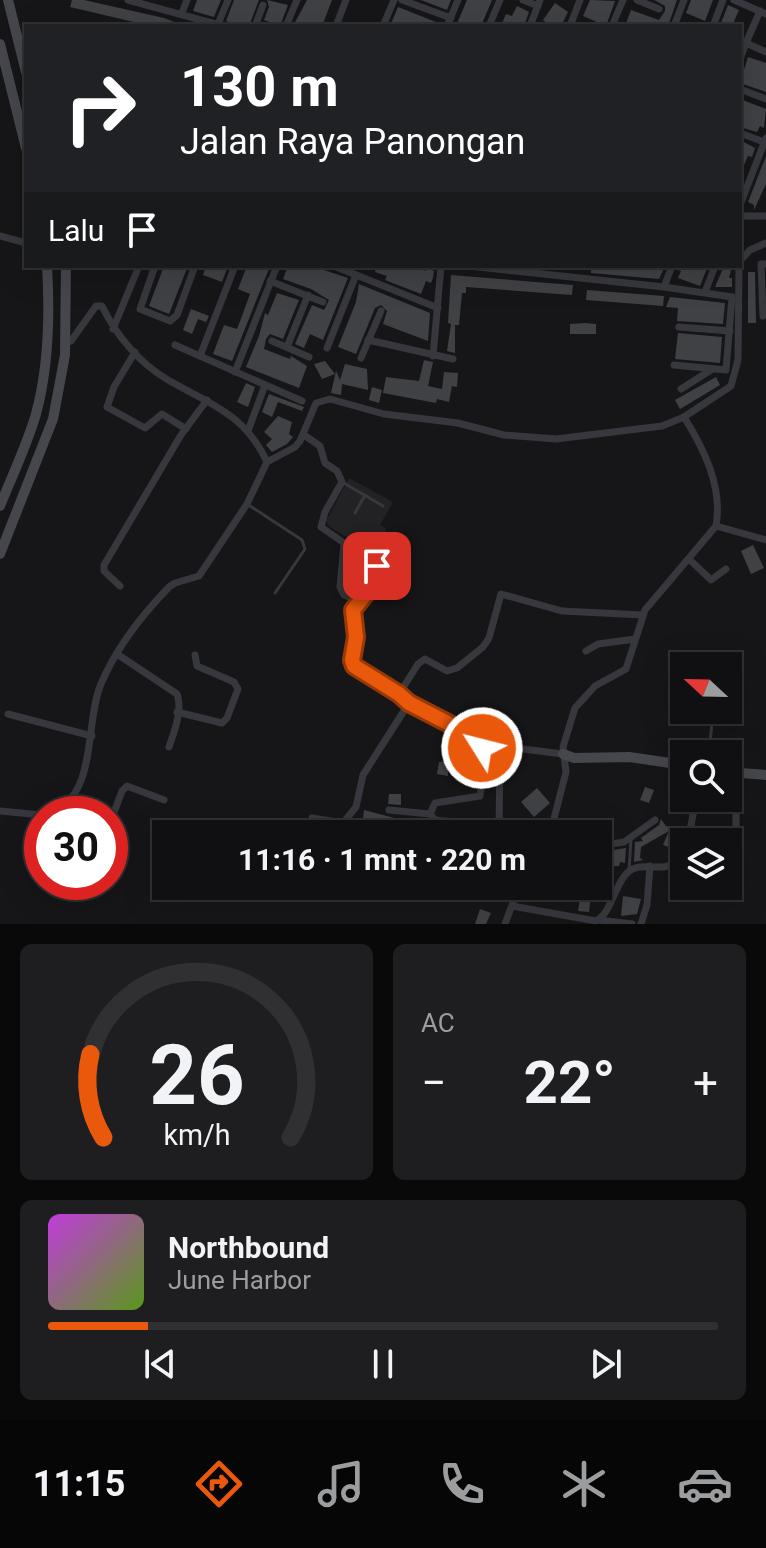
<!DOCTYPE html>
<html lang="id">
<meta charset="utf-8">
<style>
:root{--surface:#101012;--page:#1e1e20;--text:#f1f3f6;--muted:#9c9d9f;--line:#303032;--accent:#ea580c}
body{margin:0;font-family:Roboto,sans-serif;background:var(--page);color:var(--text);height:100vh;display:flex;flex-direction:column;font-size:30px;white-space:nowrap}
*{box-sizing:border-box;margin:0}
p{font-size:26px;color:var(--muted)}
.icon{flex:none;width:44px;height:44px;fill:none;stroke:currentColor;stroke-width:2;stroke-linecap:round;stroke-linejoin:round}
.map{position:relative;height:924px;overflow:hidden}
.drawer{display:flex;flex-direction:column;gap:20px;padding:20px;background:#09090a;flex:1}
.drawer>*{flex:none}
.hud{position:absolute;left:24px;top:24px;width:718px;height:244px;border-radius:0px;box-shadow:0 8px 32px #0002,0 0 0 2px var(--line);background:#202124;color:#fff;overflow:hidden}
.needle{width:52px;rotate:292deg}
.fabs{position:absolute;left:670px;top:652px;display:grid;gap:16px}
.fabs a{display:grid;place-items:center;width:72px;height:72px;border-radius:0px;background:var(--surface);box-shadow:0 8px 32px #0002,0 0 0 2px var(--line);font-size:40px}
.speed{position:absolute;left:24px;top:796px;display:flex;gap:16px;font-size:40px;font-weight:700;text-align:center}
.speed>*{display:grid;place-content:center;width:104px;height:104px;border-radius:50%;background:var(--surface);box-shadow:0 8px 32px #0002,0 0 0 2px var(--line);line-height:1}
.speed .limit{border:12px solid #d22;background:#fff;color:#111}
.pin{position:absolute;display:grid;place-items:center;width:68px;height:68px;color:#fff;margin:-34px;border-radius:16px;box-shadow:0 4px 12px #0006}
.me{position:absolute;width:88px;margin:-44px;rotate:306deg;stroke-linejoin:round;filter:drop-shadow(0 0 6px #0008)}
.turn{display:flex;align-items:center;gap:28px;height:168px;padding:0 24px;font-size:36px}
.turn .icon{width:104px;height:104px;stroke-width:2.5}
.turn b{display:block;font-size:56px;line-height:68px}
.then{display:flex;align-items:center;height:76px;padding:0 24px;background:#0003;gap:16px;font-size:30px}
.big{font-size:60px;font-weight:700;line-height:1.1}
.drawer .card{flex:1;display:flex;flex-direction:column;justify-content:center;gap:12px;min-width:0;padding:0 28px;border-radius:12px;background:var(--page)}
.drawer .dial{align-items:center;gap:0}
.dial svg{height:208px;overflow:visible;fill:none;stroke:var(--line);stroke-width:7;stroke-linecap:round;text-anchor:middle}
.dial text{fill:var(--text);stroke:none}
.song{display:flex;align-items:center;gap:24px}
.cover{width:96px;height:96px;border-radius:12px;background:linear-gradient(135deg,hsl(290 70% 55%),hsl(90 70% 35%))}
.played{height:8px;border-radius:4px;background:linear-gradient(90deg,var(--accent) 15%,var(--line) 15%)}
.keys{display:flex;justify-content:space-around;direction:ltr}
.heat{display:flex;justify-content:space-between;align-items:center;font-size:44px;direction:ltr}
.drawer .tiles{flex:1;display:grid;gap:20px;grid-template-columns:1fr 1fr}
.card:last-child{grid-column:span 2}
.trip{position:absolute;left:152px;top:820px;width:460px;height:80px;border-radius:0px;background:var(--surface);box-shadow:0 8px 32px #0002,0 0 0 2px var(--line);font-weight:700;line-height:80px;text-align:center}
.menu{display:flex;height:128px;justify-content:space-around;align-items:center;background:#060607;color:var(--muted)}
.menu .icon{width:56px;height:56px}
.menu .current{color:var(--accent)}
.menu b{font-size:36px;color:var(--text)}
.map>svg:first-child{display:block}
.built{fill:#222225}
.building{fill:#404145}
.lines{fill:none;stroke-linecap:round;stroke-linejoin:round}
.lane{stroke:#37383d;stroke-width:3}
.street{stroke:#37383d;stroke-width:7}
.secondary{stroke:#45474d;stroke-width:10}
.route-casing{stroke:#983908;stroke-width:20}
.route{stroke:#ea580c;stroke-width:14}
</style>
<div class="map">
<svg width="766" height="924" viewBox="0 0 766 924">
<rect width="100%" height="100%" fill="#161618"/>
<path class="built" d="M349,478l44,24 -13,23 6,3 -4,12 6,8 -5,12 -53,-33 -4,-6z"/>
<g class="building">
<path d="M72,0h12l80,18 21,8h-34l-81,-19z"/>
<path d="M197,0h24l-7,17 -21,-6z"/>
<path d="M234,0h25l-10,26h-10l-13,-5z"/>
<path d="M267,0l21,5 -8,21 -16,-6 5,-13z"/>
<path d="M307,0h25l-10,26h-29z"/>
<path d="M421,0h30l-4,10z"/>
<path d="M467,0h25l-11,26h-25z"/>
<path d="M590,0l25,1 -9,25 -23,-10z"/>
<path d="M654,0h23l-9,26h-43l6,-16 28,10 6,-9v-5z"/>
<path d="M691,0h22l-8,21 -19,-8z"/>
<path d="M555,3l13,9 -7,14h-10l-8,-6z"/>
<path d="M728,5l11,5 -7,16h-12z"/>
<path d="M517,6l12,6 -5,14h-23l5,-12 6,2z"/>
<path d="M398,7l43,17v2h-51z"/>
<path d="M748,57l18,6v29l-26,-9z"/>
<path d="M740,99l26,10 -2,19 -4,-2 -3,6 -17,-5z"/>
<path d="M740,140l15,8 -3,9 -4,-1 -8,18z"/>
<path d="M766,156v28l-12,26v-5l-6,-3z"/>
<path d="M164,266h24l-19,48 -20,-8z"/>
<path d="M206,266h22l-6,16 -19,-7z"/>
<path d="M247,266h23l-38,95 -19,-7 11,-29 13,4 5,-13 8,-22 -12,-5z"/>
<path d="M288,266h24l36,12 -25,62 -13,-6 -6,14 -9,-4 17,-39 12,5 5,-10 -18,-11 -28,-10z"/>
<path d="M377,266h37l11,5 2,-3 7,3 -1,7 -2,5 -5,-2 -5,13 -36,-14 2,-4 -12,-4z"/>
<path d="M591,266l46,1 28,-1 -6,13 -68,-6z"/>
<path d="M678,266h30l-8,20 -22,-8 3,-7 -3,-1z"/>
<path d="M724,266h8l-3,12h3v9h-17z"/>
<path d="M748,272h7l1,51h-8z"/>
<path d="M451,275l122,10 -1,10 -106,-8v6h-4l-3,32h-4v28l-8,-2 4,-27 -3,-1z"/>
<path d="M359,284l71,29 -2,28 -45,-17 4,-13 -6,-6 -6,3 -19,46 -18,-7 18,-45z"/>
<path d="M587,290l77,6 -1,10 -77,-6z"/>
<path d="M277,293l22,7 -16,39 -13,-5 -4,5 -2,10 26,10 1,-3 16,10 -8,22 -53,-21 13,-31 6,-23 3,2z"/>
<path d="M670,297l55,6 -2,21 -46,-3 1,-13 -12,-1z"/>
<path d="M191,309l18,7 -3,6 -8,-3 -6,15 -9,-4z"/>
<path d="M585,323l11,1v10h-26v-10z"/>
<path d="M678,333l44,4 -2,26 -45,-4z"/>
<path d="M424,360l9,2 -5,24 14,3 2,-17 14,1 -1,14 -5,-1 -3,16 -12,-3 -1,4 -53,-10 3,-16 33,4z"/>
<path d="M325,361l10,13 -13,5 -8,-15z"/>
<path d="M345,364l22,5 1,21 -26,-6 -1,11 -10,-2 5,-22 4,9z"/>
<path d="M716,377l4,8 -40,24 -5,-9z"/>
<path d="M246,383l9,4 -7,20 -11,-5z"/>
<path d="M372,387l10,3 -3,13 -10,-3z"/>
<path d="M269,394l35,13 -2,4 -24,-9 -6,15 -10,-5z"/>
<path d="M278,416l14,6 -3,12 4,3 -6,7 -15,8 -6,-7 6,-6 -8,-7z"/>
<path d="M753,545l11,23 -13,6 -10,-23z"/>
<path d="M448,761v15l-11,-2 2,-12z"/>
<path d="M645,787l9,3 -5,13 -9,-3z"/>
<path d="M537,788l13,15 -16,14 -13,-15z"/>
<path d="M389,794h12v11l-13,-1z"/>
<path d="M364,810l42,11 -3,13 -34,-10 -4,10h-10l8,-16z"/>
<path d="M661,819l5,7 17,5 -1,14 -5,-2 -3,6 -11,-4 6,-14 -28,16 -1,11 3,2 -9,2 1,-20 8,-1 -2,-3 18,-13z"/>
<path d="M626,848l-1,15 -5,-1 -1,4h-7l1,-16z"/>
<path d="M582,886h10l-3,26 -11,-1z"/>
<path d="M623,896l18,3 -4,15 -16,2z"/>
<path d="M480,909l11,4 -5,11h-11z"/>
</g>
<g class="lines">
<g class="lane">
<path d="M342,482l41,24"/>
<path d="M247,504l55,36 3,9 -30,44"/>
<path d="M355,513l10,-18"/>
<path d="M709,754l3,-32"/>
<path d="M629,871l2,-32"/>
</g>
<g class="street">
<path d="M128,0l95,26"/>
<path d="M402,0l49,18"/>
<path d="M523,0l15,6"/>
<path d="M637,0l22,9"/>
<path d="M734,0l32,14"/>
<path d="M182,13l5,-13"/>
<path d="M218,24l10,-24"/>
<path d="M255,26l8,-21"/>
<path d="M286,26l11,-26"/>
<path d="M336,26l10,-26"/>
<path d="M383,26l11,-26"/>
<path d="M447,26l11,-26"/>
<path d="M489,26l11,-26"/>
<path d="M530,26l10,-26"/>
<path d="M570,26l10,-26"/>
<path d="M612,26l11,-26"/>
<path d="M674,26l10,-26"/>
<path d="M713,26l10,-26"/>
<path d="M746,43l14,-32"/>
<path d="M740,59l6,-16 20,9"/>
<path d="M740,89l26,10"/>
<path d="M740,133l24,9"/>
<path d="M740,205l26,-67"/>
<path d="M740,216h26"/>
<path d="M0,236l26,7"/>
<path d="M740,261l10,-11 16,-7"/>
<path d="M155,266l-15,43 30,12 7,-6 18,-49"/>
<path d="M334,266l104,42"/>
<path d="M469,266l195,21 68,10 -6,73 -52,-5"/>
<path d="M270,281l53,21"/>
<path d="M664,287l8,-21"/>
<path d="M705,292l10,-26"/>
<path d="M763,316l-2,-52h5"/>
<path d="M679,327l51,4"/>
<path d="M113,329l26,-63"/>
<path d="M368,340l85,19"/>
<path d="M272,341l37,16"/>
<path d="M66,342l5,-1 25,-35h6c14,29 37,57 66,74 42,24 77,34 99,82"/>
<path d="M175,345l127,56"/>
<path d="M287,347l21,-52"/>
<path d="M327,348l29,-73"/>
<path d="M135,352l-21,35 -7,20 38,21 17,-14 24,15"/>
<path d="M200,356l35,-90"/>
<path d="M433,356l8,-90"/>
<path d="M361,358l20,-47"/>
<path d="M235,372l42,-106"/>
<path d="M681,389l30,-19"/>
<path d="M248,431l17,-46"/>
<path d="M304,435l16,11 5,17 12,8 5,11 -17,30 -4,15 56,39 -4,19 -21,28 4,24 -4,23 2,6 45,28 10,9 56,29 17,16 41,1 40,5"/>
<path d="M716,526l50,14"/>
<path d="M344,544l-4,43 4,8 16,6"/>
<path d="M689,559l22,21 15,-11"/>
<path d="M120,586l-16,-15v-6l77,-130 26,-35"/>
<path d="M586,651l12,-7 37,-5"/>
<path d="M117,654l60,40c6,16 -3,38 -8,53"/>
<path d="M399,694l19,-30 7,-5 22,12 10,-3 26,-21 6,-9 12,-44 61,17 81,4"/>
<path d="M177,712l45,11 5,-5 11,-29 -4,-7 -37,-16 -2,-11"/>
<path d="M8,714l84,22"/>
<path d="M736,773v64"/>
<path d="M389,810l41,4 5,6c15,3 30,-2 37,14"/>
<path d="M0,811l42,4"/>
<path d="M47,814c52,-15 37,-91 54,-130 15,-36 41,-69 68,-97l6,-4 24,-7 48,-72 20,-42 28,-15 5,-6 16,-38 14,-4 54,15 74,9 46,12 52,4 106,-13 22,-9 47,-31 7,-26 1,-94"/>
<path d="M430,814l5,-11 45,-7 7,-47"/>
<path d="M312,818l31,5 13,-16 7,-32 46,-72"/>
<path d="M110,823l12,-32 5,-5 37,14"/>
<path d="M499,834l1,-86"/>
<path d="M550,834l16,-62 -3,-25 12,-39 20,-22 31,-17 19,-59 71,-84c7,-39 -12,-77 -32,-109"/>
<path d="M688,842l8,-44"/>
<path d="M598,846l26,-4 31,-22"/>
<path d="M512,906l84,15c16,-9 18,-35 31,-48 10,-10 25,-5 37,-6 6,-1 12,-5 18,-8l2,-5"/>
<path d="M599,920l33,4"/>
<path d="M505,924l14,-38"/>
<path d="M641,924l6,-19 3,-39"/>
</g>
<g class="secondary">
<path d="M8,0l18,72"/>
<path d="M0,44l26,104"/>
<path d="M0,506c12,-30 27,-61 36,-92 13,-48 14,-99 11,-148"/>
<path d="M0,554l53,-135 12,-64 1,-89"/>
<path d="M563,754l11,4 55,-1 55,8"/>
<path d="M728,772l38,3"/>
</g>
</g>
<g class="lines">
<g class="route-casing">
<path id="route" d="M377,566l-4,19 -20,25 3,27 -4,23 2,6 45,28 10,9 56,29 17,16"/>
</g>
<use href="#route" class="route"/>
</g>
</svg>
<div class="fabs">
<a><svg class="needle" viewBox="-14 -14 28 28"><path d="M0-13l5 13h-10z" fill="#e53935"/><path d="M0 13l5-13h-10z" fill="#9c9d9f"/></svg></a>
<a><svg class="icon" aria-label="search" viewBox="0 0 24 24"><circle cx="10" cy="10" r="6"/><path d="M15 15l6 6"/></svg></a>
<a><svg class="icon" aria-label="layers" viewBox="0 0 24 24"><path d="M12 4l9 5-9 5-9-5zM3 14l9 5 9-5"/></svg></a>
</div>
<div class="speed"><div class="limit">30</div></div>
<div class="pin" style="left:377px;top:566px;background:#d93025"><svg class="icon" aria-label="arrive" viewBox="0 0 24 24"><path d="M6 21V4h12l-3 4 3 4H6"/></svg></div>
<svg class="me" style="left:482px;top:748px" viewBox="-20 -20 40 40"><circle r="17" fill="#ea580c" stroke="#fff" stroke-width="3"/><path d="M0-11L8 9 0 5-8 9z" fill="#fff"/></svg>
<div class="trip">11:16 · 1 mnt · 220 m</div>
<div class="hud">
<div class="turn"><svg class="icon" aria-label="right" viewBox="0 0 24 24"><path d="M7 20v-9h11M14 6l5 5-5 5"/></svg><div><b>130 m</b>Jalan Raya Panongan</div></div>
<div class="then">Lalu<svg class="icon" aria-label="arrive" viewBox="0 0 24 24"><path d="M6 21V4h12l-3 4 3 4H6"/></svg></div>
</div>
</div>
<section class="drawer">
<div class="tiles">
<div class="card dial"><svg viewBox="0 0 100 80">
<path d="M14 69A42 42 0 1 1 86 69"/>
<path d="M14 69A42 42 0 0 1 9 37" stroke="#ea580c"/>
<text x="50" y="56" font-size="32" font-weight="700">26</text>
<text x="50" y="72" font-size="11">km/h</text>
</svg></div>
<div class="card"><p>AC</p>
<div class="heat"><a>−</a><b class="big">22°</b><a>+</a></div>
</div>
<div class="card">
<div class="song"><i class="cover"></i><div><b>Northbound</b><p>June Harbor</p></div></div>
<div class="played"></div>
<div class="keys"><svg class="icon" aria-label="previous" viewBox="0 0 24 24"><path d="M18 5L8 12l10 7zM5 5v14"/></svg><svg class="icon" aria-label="pause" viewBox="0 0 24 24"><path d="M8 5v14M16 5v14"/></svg><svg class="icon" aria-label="next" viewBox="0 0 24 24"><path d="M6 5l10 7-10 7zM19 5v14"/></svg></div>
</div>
</div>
</section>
<nav class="menu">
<b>11:15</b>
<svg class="icon current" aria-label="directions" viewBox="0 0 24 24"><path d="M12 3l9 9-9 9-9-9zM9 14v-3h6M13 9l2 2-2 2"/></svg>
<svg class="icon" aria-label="music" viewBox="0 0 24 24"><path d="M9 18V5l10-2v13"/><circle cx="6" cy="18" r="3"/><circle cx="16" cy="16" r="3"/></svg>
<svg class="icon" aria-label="phone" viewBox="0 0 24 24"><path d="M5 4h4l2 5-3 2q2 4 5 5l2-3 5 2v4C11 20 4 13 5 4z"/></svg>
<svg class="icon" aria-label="climate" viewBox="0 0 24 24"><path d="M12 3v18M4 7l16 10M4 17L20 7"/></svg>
<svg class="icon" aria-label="car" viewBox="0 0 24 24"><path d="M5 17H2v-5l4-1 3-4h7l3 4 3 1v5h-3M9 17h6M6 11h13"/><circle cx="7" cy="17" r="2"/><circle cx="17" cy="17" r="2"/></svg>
</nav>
